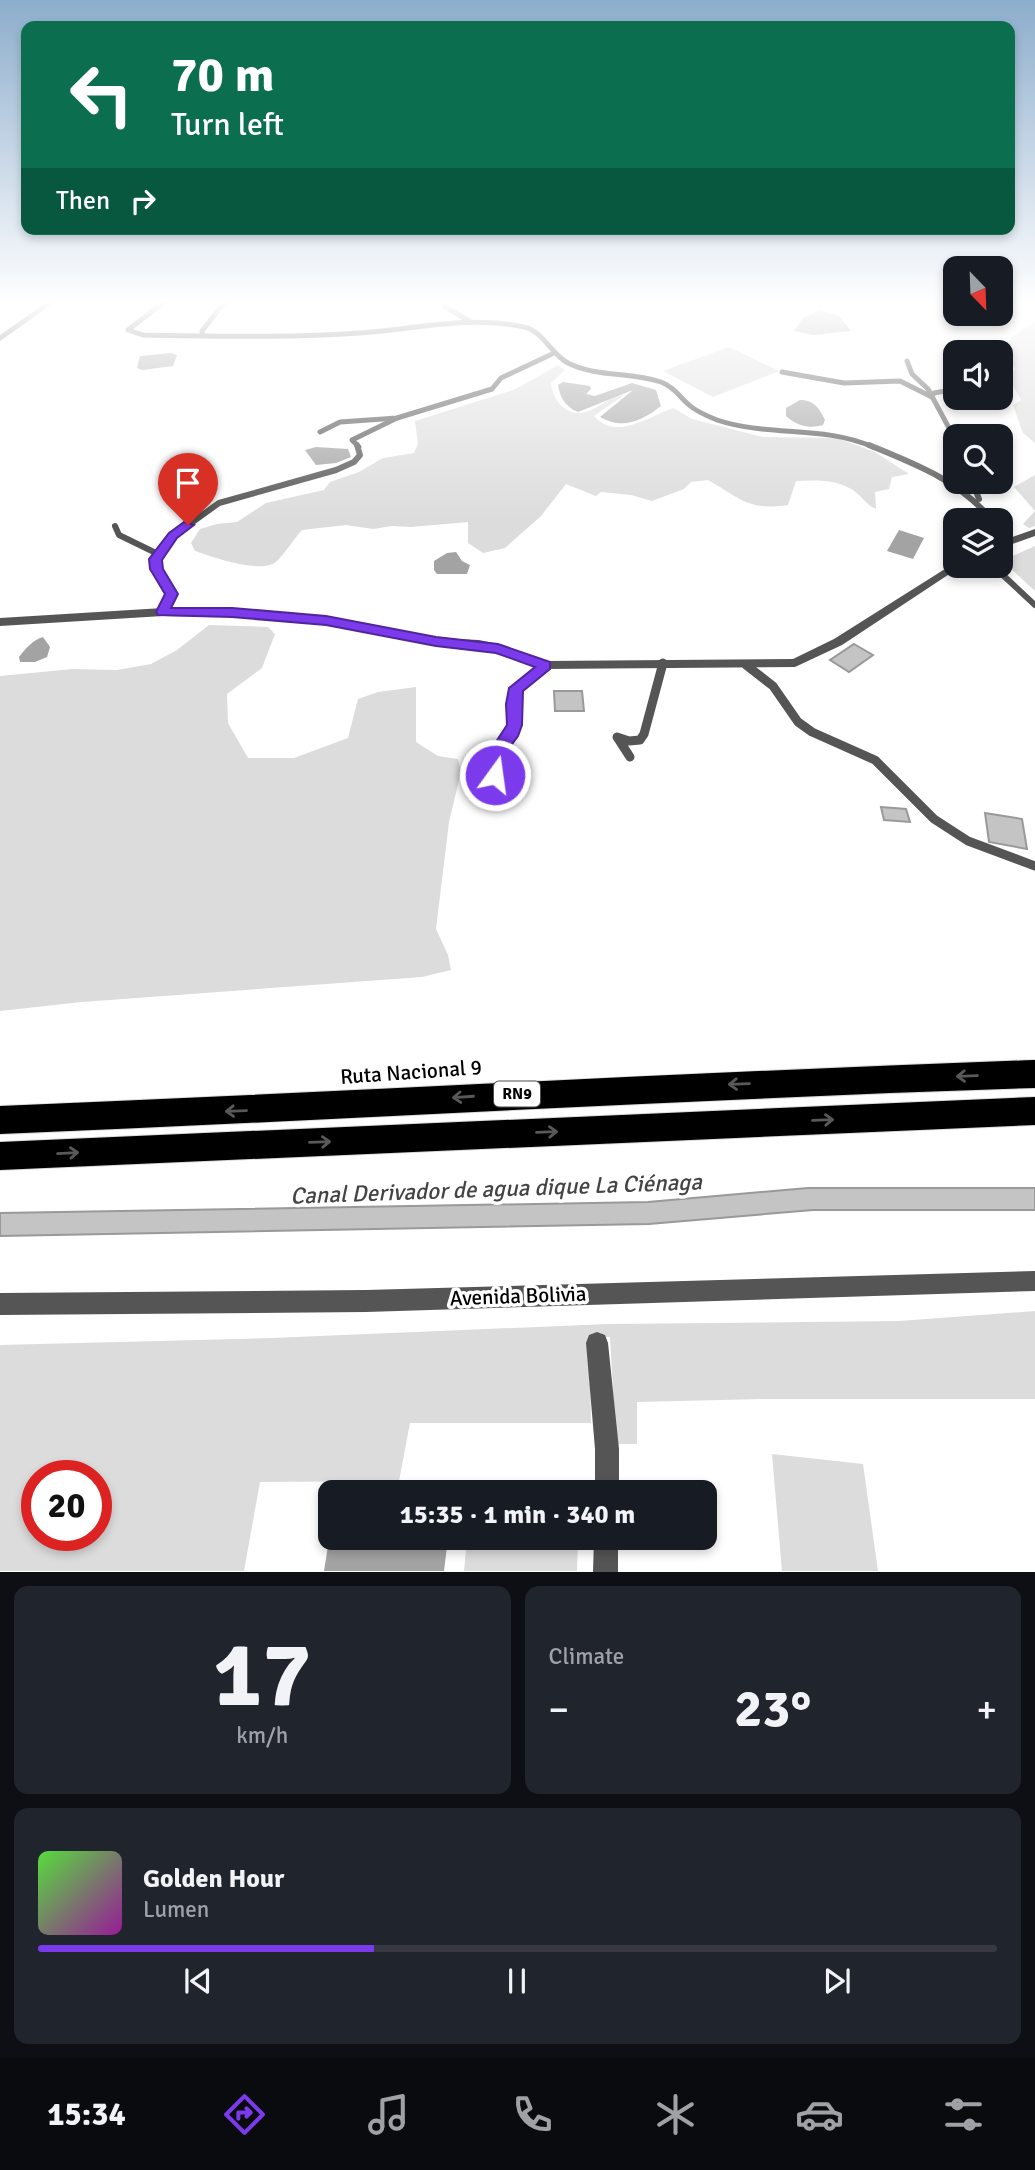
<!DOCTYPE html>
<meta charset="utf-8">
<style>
:root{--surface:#171b24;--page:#20242c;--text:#f1f3f6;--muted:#9ea1a6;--line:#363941;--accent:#7c3aed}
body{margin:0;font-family:Signika,sans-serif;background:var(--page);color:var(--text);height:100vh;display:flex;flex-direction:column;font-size:26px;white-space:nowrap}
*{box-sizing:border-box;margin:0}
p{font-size:23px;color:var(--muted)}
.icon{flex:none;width:38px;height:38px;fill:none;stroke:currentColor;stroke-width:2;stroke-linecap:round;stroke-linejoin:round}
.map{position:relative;height:1572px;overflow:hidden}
.sheet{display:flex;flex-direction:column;gap:14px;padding:14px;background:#0d0f14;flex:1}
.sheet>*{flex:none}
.top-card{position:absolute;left:21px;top:21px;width:994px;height:214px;border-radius:14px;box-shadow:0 4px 10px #0003;background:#0b6e4f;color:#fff;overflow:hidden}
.needle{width:46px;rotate:157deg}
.buttons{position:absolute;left:943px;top:256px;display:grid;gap:14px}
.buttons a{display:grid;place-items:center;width:70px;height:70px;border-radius:14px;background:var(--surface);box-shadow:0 4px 10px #0003;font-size:35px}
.speed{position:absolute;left:21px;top:1460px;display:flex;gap:14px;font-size:35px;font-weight:700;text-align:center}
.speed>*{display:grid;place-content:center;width:91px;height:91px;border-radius:50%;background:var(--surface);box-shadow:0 4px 10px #0003;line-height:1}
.speed .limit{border:10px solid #d22;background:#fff;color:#111}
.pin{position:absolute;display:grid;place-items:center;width:60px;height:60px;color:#fff;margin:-72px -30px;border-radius:50% 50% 50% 0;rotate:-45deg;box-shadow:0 0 7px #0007}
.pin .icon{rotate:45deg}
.me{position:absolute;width:77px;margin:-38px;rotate:14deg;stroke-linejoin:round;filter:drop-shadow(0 0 5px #0008)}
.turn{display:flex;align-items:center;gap:24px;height:147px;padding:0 35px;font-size:32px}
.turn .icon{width:91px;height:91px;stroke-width:2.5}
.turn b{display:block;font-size:49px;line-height:60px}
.then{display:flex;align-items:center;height:66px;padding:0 35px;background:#0003;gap:14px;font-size:26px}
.big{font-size:52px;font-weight:700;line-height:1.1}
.sheet .card{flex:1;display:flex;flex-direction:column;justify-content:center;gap:10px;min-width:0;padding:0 24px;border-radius:14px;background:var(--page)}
.sheet .dial{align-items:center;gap:0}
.dial b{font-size:91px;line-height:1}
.song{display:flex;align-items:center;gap:21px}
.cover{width:84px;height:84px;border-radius:10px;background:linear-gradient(135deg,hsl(110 70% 55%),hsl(300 70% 35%))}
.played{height:7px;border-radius:4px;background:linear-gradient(90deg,var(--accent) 35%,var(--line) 35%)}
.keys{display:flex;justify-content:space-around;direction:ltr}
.heat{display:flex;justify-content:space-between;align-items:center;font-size:38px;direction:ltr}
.sheet .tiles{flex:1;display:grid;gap:14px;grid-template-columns:1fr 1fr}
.card:last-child{grid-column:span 2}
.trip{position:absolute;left:318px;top:1480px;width:399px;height:70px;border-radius:14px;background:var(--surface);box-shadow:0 4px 10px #0003;font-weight:700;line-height:70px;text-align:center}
.tabs{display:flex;height:112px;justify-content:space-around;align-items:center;background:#090b0e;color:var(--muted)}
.tabs .icon{width:49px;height:49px}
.tabs .on{color:var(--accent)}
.tabs b{font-size:32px;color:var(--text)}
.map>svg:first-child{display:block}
.green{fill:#dcdcdc;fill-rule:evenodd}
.water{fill:#a3a3a3}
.building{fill:#c4c4c4;stroke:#999;stroke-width:2}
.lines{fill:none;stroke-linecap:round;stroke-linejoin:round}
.motorway-casing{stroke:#dbdbdb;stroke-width:2}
.service-far2{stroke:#555;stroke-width:5}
.service-far1{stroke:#555;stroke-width:6}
.service{stroke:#555;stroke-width:9}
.minor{fill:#555;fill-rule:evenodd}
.tertiary{fill:#555;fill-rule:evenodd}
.motorway{fill:#000;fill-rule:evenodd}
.oneway{stroke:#595959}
.route{fill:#7c3aed;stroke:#51269a;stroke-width:2}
.labels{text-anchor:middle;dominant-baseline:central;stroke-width:7;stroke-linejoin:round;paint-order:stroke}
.shield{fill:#fff;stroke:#4c4c4c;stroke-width:2}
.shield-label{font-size:16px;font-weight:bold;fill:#000}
.near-street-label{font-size:21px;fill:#000;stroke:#fff}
.near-water-label{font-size:23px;font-style:italic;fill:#444;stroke:#fff}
</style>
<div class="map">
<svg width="1035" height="1572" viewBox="0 0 1035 1572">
<rect width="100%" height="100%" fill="#fff"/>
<g class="green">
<path d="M1035,322v121l-12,-10 -10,-28 8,-5 -12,-22 6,-9 -11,-22 9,-11z"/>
<path d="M729,347l50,24 -66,26 -50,-26z"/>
<path d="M558,365l7,5 -14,13c1,10 5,18 12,24 22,18 40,-10 61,-12l-30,21c21,25 55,1 79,-8l19,11 71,18 74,1 38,14 34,22 -17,3 -3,12 -14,3 1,17c-10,-4 -14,-13 -23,-19 -18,-11 -36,-10 -57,-9l-8,24c-40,6 -48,-7 -80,-25l-17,2 -7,7 -32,12 -21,-6 -30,-3 -5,4 -30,-12 -25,32 -36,32 -22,5 -15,-10v-21l-57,5 -19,-1 -19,3 -27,-4 -44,5c-9,10 -16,22 -25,31 -14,14 -65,-4 -82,-10l-4,-8 9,-14 17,-5 20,-2 29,-19 58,-13 6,-8 29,-10 24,-14 31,-5 4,-9 -3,-23 101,-32z"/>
<path d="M1035,475v51l-6,2 -6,-4 12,-13 -21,-24z"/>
<path d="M1035,546v45l-25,-23 -2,-10z"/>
<path d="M209,625l59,2 7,7 -13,34 -35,26 1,29 20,35h46l54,-20 10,-39 20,-7 38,-5v55l22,14 20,3 3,13 -12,50 -13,107 12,26 3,15 -29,7 -340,25 -82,9v-335l73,-7 44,1 34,-6 26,-14z"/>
<path d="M1035,1311v88h-273l-125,3v42h-21l-6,-107h-21l2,86h-181l-11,58 -139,1 -16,89h-244v-226l272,-7 336,-14 291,-3zM37,1475h59v60h-59z"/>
<path d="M772,1454l91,10 15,107h-96z"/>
<path d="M473,1486l107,1v6h-108z"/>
<path d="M467,1538h111l-1,33h-113z"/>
</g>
<g class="water">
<path d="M820,310l19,6 12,15 -38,4 -19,-4 9,-13z"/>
<path d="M171,353l6,2 -4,11 -31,4 -5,-2 3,-12z"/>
<path d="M563,382l27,4 1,3 -5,5 9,2 37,-13 24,7 5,16c-19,15 -39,24 -61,11l33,-27 -55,22c-12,-5 -18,-14 -20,-27z"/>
<path d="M800,400c13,-1 20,9 25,20l-2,5c-14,4 -26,1 -37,-9v-8z"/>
<path d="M316,447l32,2 3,8 -15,6 -20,2 -11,-15z"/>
<path d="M899,530l25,8 -11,21 -26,-8z"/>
<path d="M456,552l6,9 8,4 -3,9h-30l-3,-4v-9l13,-8z"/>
<path d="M43,637l7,10 -3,10 -12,5h-15l-1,-5c5,-7 15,-18 24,-20z"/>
<path d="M331,1527v11h117l-4,33h-120z"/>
</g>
<g class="building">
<path d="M854,644l19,11 -24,17 -19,-12z"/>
<path d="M554,691h28l2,20h-29z"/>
<path d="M881,807l25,2 4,13 -26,-2z"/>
<path d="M985,813l37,6 5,30 -38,-7z"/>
<path d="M808,1188h227v22h-222l-164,14 -649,12v-23l648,-11z"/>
</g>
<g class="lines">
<g class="motorway-casing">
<g id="motorway">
<path d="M1035,1060v28c-345,11 -690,32 -1035,46v-28c345,-14 690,-34 1035,-46z"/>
<path d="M1035,1097v28l-1035,45v-28z"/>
</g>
</g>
<g class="service-far2">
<path d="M172,300l-8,2 -36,28 15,5c72,1 145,3 217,-2 54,-4 111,-18 164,-6 19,4 27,27 44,36 30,15 62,8 93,19 12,4 19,15 28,23 8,7 18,11 28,15 51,17 106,5 156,27"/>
<path d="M449,300l-5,6 25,15"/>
<path d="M203,336l-1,-5 21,-27 7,-4"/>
<path d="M907,361l5,13 16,15 28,52"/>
<path d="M782,372l62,11 56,-2 32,16"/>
<path d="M932,397l2,-4 22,-4"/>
<path d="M320,432l20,-10 57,-4 95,-29 9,-11 51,-24"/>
<path d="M359,447l-7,-7 45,-22"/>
</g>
<g class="service-far1">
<path d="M869,445c46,19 90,35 123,75"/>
<path d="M972,481l7,18"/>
<path d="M115,526l4,9 39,19"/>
<path d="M992,565l43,40"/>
<path d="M163,612l8,-18 -14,-25 -1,-10 17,-23 46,-33 117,-33 18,-8 6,-7 -3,-10"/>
</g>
<g class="service">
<path d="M746,665l27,21 25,36 14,10 63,28 59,59 34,22 67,25"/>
<path d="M630,757l-13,-20 12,4 11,-1 4,-6 19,-71"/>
<path d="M495,775l1,-21 17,-21 2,-8 1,-37 29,-23"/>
</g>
<g class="minor">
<path d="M50,300h8l-58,41v-6z"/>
<path d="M1035,529v7l-34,12v-7z"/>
<path d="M956,562v3h5l-1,2 -118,78 -47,22 -250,2 -66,-21 -43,-2 -110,-22 -94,-7 -69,-1 -163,10v-8l163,-10 69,1 94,7 110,22 43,2 23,5 44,16 247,-2 41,-20z"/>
<path d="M597,1332l8,3 3,8 11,106v44h-24v-44l-9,-106 3,-8z"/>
<path d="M594,1538h24v34h-25z"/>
</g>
<path class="tertiary" d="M1035,1271v20l-669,21 -366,3v-22l366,-3z"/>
<use href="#motorway" class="motorway"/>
</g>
<defs><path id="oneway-shaft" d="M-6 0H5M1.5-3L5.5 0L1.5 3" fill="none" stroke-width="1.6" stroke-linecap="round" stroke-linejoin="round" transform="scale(1.75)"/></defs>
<g class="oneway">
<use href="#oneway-shaft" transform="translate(967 1076) rotate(178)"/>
<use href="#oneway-shaft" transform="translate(739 1084) rotate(178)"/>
<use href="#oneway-shaft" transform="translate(463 1097) rotate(176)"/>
<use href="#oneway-shaft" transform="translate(236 1111) rotate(178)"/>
<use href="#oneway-shaft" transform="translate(823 1120) rotate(-2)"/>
<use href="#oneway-shaft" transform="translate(547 1132) rotate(-2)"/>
<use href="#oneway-shaft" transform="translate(320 1142) rotate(-2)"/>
<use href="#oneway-shaft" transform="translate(68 1153) rotate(-3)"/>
</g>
<linearGradient id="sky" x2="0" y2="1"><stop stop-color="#8cadcc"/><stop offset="0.58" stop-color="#fff"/><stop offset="1" stop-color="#fff" stop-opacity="0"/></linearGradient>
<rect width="1035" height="520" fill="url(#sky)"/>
<path class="route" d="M184,522l10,3 -17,13 -15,22 1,9 15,25 -7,14h61l94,8 110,21 62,7 52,18v7l-27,22 -1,34 -4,11 -14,19 -3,25 -6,1 -7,-6v-21l19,-29 -1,-21 3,-16 26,-21 -39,-14 -60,-7 -110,-21 -94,-8 -74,-2 -2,-3 9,-18 -15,-25 -1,-10 20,-26z"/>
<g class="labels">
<rect class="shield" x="494" y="1081.5" width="46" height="25" rx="5"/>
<g class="shield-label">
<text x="517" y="1094">RN9</text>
</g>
<g class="near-street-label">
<text transform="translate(411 1072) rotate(-4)">Ruta Nacional 9</text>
<text transform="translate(518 1296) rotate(-2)">Avenida Bolivia</text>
</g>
<g class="near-water-label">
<text transform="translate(496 1189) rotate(-2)">Canal Derivador de agua dique La Ciénaga</text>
</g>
</g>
</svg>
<div class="buttons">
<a><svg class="needle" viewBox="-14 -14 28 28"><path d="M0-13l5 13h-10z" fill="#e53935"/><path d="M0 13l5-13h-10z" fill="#9ea1a6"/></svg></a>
<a><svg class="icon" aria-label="sound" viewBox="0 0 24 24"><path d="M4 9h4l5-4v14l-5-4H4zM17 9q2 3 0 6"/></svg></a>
<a><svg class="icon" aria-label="search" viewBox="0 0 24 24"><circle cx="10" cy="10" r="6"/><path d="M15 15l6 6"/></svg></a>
<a><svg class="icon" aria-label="layers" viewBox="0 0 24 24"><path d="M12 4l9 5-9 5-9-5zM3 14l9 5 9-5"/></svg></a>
</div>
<div class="speed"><div class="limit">20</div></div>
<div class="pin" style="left:188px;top:525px;background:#d93025"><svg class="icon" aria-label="arrive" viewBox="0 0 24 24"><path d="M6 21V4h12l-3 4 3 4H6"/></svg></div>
<svg class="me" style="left:495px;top:775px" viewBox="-20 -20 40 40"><circle r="17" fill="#7c3aed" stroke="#fff" stroke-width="3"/><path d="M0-11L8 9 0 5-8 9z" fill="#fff"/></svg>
<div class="trip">15:35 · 1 min · 340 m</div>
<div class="top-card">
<div class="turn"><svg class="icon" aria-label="left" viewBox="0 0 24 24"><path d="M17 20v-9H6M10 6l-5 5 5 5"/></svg><div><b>70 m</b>Turn left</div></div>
<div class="then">Then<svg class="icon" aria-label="right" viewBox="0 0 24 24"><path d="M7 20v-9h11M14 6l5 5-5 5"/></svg></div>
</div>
</div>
<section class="sheet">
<div class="tiles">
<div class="card dial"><b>17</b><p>km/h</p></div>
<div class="card"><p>Climate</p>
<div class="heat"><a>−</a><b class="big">23°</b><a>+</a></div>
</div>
<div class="card">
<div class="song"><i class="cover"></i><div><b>Golden Hour</b><p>Lumen</p></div></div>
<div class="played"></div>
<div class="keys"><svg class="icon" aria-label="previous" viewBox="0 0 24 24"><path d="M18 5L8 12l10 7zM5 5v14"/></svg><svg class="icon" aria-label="pause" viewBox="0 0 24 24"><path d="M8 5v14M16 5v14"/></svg><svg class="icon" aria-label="next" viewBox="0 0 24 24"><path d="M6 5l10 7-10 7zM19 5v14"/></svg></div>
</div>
</div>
</section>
<nav class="tabs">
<b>15:34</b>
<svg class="icon on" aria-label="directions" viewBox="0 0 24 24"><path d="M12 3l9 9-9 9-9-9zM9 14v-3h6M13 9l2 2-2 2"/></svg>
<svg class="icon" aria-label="music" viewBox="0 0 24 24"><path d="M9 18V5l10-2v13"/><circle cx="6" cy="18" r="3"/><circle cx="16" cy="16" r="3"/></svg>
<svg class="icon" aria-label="phone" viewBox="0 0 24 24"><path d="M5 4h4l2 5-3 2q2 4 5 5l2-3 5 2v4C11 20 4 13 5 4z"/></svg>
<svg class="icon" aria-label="climate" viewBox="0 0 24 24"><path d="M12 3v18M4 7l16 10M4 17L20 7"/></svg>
<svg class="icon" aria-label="car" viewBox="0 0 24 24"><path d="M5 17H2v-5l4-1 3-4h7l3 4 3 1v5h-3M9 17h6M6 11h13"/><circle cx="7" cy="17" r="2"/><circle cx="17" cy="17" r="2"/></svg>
<svg class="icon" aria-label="filters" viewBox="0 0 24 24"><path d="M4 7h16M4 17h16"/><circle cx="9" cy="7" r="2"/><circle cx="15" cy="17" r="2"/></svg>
</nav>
